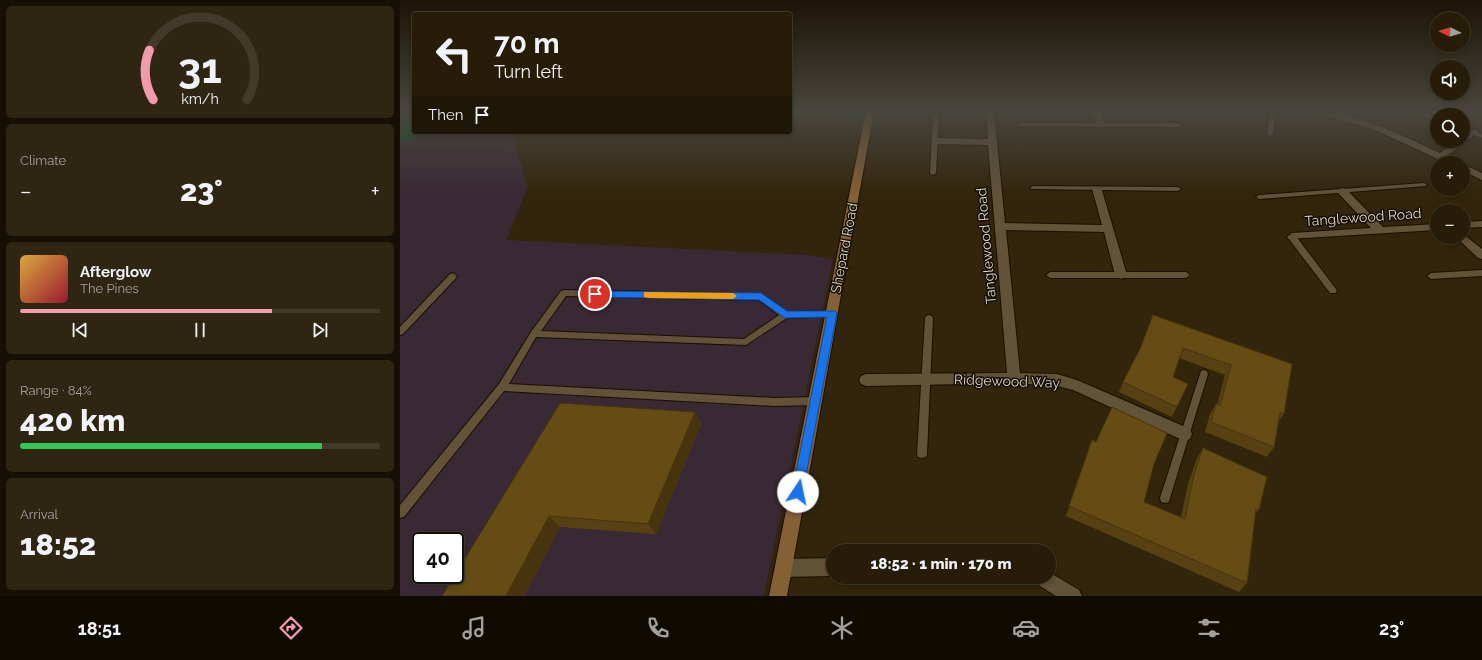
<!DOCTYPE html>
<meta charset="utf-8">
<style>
:root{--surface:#261c08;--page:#2e2512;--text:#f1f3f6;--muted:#a4a19c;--line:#423a29;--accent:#f29aae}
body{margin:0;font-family:Raleway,sans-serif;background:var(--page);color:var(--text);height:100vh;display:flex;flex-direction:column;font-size:15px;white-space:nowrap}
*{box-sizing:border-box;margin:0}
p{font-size:13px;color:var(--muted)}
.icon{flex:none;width:22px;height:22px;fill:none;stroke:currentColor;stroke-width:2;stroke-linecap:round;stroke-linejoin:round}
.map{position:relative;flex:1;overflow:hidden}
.side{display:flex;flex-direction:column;gap:6px;padding:6px;background:#150f04;width:400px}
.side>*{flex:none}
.guide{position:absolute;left:12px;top:12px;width:380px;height:122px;border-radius:4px;box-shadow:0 2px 6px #0003,0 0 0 1px var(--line);background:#261c08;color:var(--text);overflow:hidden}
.needle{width:26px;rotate:275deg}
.tools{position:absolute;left:1030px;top:12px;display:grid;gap:8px}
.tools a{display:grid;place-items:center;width:40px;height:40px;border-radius:50%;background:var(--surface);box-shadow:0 2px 6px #0003,0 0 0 1px var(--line);font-size:20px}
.speed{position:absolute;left:12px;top:532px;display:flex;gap:8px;font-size:20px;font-weight:700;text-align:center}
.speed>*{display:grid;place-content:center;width:52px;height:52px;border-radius:50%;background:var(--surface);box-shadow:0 2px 6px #0003,0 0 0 1px var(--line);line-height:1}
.speed .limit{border:2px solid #111;border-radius:6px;background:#fff;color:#111}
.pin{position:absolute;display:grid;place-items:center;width:34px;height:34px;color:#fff;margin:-17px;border:2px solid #fff;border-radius:50%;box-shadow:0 1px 4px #0007}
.me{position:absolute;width:44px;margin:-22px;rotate:11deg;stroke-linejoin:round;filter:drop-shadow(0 0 3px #0008)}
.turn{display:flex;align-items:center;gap:14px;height:84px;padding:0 16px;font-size:18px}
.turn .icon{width:52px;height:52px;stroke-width:2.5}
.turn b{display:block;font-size:28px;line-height:34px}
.then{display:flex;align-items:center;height:38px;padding:0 16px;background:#0003;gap:8px;font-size:15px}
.big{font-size:30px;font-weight:800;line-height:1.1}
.side .tile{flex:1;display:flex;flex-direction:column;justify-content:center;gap:6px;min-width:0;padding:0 14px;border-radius:6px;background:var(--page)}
.side .dial{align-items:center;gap:0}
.dial svg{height:104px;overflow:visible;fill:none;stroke:var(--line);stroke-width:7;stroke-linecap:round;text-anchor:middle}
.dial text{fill:var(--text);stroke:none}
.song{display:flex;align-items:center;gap:12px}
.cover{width:48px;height:48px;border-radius:6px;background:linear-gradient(135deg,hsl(40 70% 55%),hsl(350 70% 35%))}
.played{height:4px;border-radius:2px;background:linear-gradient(90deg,var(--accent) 70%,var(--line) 70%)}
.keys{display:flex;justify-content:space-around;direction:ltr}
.heat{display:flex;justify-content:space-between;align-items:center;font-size:22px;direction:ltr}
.charge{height:6px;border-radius:3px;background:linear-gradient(90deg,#34c759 84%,var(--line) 0)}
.trip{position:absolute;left:426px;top:544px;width:230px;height:40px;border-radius:20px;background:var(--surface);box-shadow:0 2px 6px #0003,0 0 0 1px var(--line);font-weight:800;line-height:40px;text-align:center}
.tabs{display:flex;height:64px;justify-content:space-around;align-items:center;background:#0f0b03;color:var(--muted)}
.tabs .icon{width:28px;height:28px}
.tabs .current{color:var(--accent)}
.tabs b{font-size:18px;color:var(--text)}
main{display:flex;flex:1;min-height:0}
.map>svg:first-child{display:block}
.industrial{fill:#392935;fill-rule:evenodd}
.green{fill:#074b1e}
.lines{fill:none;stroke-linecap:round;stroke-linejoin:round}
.lane-casing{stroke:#1a0e00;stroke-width:2}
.street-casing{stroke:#1a0e00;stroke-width:2}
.secondary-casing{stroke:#1a0e00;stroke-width:2}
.lane{fill:#615238;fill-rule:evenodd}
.street{fill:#615238;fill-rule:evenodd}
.secondary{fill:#846035;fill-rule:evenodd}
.wall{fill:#574011}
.shaded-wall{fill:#47340e}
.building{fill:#654b14;stroke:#47340e}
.route{fill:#1a73e8;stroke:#114b97}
.slow{fill:#f59e0b}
.labels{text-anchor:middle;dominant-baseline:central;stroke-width:3;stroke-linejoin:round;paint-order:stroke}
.street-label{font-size:14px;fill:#ddd4c5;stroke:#150f06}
</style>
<main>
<section class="side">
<div class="tile dial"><svg viewBox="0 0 100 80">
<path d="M14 69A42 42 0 1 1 86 69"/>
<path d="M14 69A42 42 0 0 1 11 31" stroke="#f29aae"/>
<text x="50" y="56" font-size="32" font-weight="700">31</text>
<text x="50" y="72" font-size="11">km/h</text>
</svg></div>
<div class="tile"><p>Climate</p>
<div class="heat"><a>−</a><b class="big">23°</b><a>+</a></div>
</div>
<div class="tile">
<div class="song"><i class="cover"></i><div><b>Afterglow</b><p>The Pines</p></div></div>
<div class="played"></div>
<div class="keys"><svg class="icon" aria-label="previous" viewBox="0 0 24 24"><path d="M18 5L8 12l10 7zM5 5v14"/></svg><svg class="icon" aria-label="pause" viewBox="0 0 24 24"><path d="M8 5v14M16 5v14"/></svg><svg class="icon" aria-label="next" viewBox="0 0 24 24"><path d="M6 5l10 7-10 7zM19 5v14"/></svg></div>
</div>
<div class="tile"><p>Range · 84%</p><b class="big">420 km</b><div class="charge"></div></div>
<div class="tile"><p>Arrival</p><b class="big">18:52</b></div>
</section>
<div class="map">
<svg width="1082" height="596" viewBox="0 0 1082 596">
<rect width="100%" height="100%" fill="#32250b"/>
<path class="industrial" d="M36,132h75l17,55 -22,53 303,15 24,4 -69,337h-364v-453zM21,541h34v34h-34z"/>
<g class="green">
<path d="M0,111h14v21h22l-36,11z"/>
<path d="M390,111h73l-1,9 -72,-6z"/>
</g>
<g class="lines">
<g class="lane-casing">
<g id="lane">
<path d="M870,111h6l-3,23 -3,2 -3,-2z"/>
<path d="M1012,111h8l17,7v4z"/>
<path d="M536,113l3,2 -3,58 -3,2 -3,-2 3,-58z"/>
<path d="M622,123h156l3,2 -3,2 -158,-1 -1,-1z"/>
<path d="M1063,127l19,7v4l-19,-7z"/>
<path d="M1024,183l3,2 -1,1 -167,13 -3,-2 3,-2z"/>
<path d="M633,186l145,1 3,2 -3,2 -147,-2 -1,-1z"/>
<path d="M889,235h6l41,54 1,2 -1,2h-6l-41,-54 -1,-2z"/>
<path d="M1082,270v6l-51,3 -4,-3 4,-3z"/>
<path d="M650,272h136l4,3 -4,3h-136l-4,-3z"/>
<path d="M53,273l4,3 -1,2 -53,56 -3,1v-8l50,-53z"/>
<path d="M164,290l197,4 26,18 45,-2 3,1 1,2 -1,2 -3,1 -45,2 -41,27 -210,-8 -27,47 265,14 41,-1 3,1 2,3 -2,3 -3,1 -41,1 -270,-15 -100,126 -4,1v-13l99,-121 32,-52 30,-41zM166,296l193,4 20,15 -35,24 -203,-8z"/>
<path d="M529,315l3,1 1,2 -6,136 -1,3 -4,1 -4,-1 -1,-3 8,-136 1,-2z"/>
<path d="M804,370l3,1 1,3 -38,124 -1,4 -4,1 -4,-1 -1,-4 40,-124 1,-3z"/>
</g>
</g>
<g class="street-casing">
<g id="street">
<path d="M586,111h8l11,112 97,2 -10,-36 1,-2h8l26,88 -6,4 -6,-4 -11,-43 -98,-2 14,143 37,1 20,6 113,49 2,5 -2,5 -5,1 -5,-1 -107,-49 -16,-4 -43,-3 -148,3 -5,-2 -2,-4 2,-4 5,-2 141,-1 -19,-228 -53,-1 -4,-3 4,-3 53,1z"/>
<path d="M692,111h8l5,14 -1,2h-6z"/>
<path d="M910,111c46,0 89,23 130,42l16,-12h7v-5l11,-7 4,3 -31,24 13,7h-13l-72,-33z"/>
<path d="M1063,164l19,9v7l-19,-9z"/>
<path d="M942,188l4,1 37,38 54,-3v6l-149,9 -1,-2 5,-4 79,-5 -33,-35 -1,-2z"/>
<path d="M1082,221v6l-19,1v-6z"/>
<path d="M1063,234l19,15v10l-4,-1 -20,-19 -1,-2h6z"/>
<path d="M433,558v18l-49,1 -6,-3 -3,-6 3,-6 6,-3z"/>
<path d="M649,572l30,18 3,6h-26l-21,-13 -3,-6h17z"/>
</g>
</g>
<g class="secondary-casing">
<path id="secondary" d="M466,111h8l-87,485h-18z"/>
</g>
<use href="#lane" class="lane"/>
<use href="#street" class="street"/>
<use href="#secondary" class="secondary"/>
</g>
<g class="wall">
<path d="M753,315l139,49 -8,50 -6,8 -4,25 -7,10 -62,-25 5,-18 6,-10 1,1 8,-30 -46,-17 -6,19 4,30 -5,10 -53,-25 4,-10 17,-33z"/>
<path d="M295,412l6,12 -45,110 -96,-7 -36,69h-82l13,-21z"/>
<path d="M692,440l62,24 -10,38 37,15 7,-33 9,-26 6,-10 56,62 -4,4 -8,69 -8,9 -173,-76z"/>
</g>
<g class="shaded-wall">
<path d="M295,412l6,12 -45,110 -8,-10z"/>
<path d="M149,516l11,11 -36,69h-18z"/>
</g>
<g class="building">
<path d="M753,315l139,49 -8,50 -4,-1 -6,34 -63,-25 5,-18 4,2 11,-41 -48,-17 -10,29 15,7 -11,23 -54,-25 17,-33z"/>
<path d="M160,403l135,9 -47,112 -99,-8 -43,80h-64z"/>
<path d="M712,407l55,26 -13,31 -10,38 41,17 9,-45 9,-26 64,29 -8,33 -3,-1 -9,74 -178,-77 23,-66 4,2z"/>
</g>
<linearGradient id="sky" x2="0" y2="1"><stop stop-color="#1c1406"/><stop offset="0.57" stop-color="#49463f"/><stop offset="1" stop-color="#49463f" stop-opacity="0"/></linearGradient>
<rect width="1082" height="195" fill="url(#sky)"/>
<path class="route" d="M195,291l166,2 26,18h48l2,2 -35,183 -4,2 -4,-2 -2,-4 35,-175 -42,1 -26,-18 -164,-3 -5,-3z"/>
<path class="slow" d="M244,292l89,1 4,3 -4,3 -85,-1 -4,-1z"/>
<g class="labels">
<g class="street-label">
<text transform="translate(963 217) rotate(-4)">Tanglewood Road</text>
<text transform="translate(586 246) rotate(-95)">Tanglewood Road</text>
<text transform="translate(444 248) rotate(-79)">Shepard Road</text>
<text transform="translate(607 381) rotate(2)">Ridgewood Way</text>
</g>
</g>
</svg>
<div class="tools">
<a><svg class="needle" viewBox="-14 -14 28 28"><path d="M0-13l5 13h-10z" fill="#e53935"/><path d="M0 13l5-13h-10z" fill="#a4a19c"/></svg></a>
<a><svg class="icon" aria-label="sound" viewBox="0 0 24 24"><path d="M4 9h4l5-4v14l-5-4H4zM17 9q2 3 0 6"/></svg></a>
<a><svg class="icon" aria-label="search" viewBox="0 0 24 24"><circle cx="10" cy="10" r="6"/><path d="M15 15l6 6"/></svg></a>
<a>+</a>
<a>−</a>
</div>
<div class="speed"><div class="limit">40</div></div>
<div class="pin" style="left:195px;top:294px;background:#d93025"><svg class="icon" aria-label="arrive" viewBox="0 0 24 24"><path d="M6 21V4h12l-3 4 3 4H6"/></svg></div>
<svg class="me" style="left:398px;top:492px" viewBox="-20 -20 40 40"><circle r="19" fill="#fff"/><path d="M0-13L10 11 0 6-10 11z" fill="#1a73e8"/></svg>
<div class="trip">18:52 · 1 min · 170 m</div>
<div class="guide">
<div class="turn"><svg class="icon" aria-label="left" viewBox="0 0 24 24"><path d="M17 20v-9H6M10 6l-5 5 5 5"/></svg><div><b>70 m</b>Turn left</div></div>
<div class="then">Then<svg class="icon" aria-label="arrive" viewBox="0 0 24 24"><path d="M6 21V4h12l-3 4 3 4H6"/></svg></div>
</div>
</div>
</main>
<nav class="tabs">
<b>18:51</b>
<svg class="icon current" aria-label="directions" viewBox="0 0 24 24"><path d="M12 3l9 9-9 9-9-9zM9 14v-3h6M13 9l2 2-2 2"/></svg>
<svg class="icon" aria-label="music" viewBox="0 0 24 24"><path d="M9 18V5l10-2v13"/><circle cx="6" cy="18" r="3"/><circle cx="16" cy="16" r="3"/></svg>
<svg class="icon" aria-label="phone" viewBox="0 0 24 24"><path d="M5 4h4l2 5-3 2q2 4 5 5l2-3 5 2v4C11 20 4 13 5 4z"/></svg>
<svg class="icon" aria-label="climate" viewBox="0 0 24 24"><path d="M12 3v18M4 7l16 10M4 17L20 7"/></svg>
<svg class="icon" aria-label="car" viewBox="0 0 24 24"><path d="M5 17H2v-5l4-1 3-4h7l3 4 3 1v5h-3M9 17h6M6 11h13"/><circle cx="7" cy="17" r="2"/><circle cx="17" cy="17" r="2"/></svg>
<svg class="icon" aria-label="filters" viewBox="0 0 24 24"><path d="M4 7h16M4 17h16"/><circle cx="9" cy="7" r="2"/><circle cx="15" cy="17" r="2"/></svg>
<b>23°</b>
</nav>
